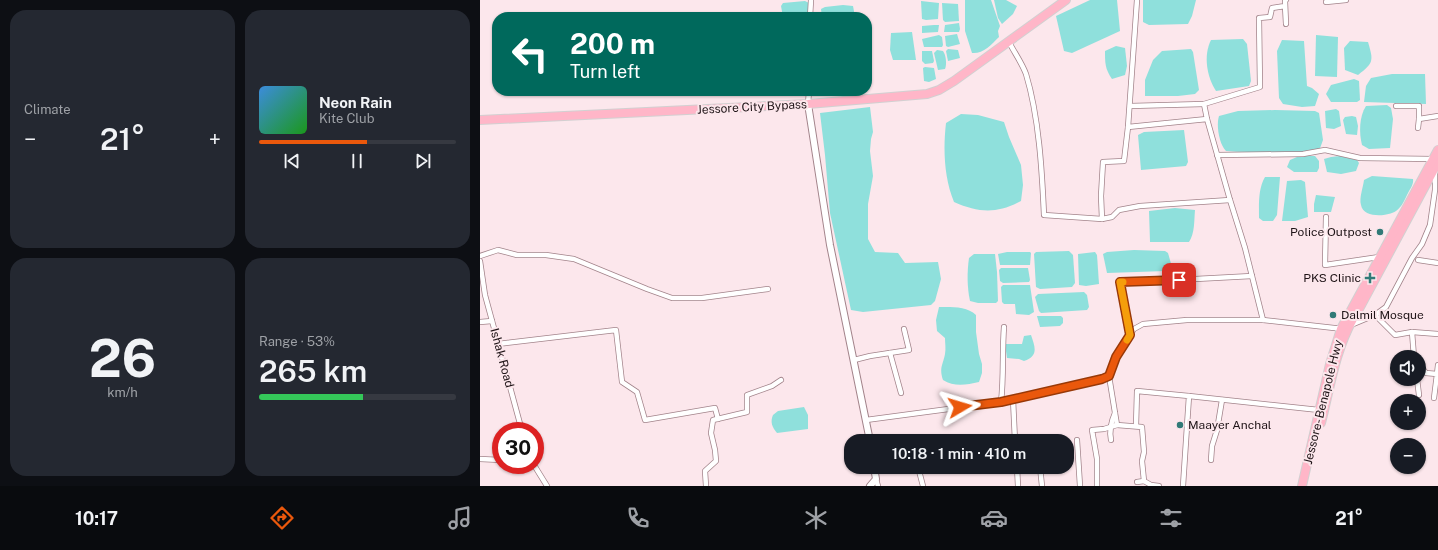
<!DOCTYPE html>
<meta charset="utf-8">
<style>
:root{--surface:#171b24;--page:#242831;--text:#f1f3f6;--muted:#9ea1a6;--line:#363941;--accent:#ea580c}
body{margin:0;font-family:"Public Sans",sans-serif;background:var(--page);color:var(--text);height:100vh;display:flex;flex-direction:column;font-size:15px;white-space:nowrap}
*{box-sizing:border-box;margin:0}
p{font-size:13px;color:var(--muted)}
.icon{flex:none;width:22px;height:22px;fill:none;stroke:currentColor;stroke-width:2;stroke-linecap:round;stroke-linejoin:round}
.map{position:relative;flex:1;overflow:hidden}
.details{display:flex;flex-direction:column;gap:10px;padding:10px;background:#0d0f14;width:480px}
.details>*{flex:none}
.banner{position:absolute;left:12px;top:12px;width:380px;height:84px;border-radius:16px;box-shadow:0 1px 3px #0004;background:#00695c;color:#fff;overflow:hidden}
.controls{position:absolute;left:910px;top:350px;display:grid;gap:8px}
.controls a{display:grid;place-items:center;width:36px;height:36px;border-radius:50%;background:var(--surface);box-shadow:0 1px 3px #0004;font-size:20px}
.speed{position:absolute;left:12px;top:422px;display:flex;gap:8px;font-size:20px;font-weight:700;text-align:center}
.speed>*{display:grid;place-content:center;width:52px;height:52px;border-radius:50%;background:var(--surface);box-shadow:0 1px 3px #0004;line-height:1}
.speed .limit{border:6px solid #d22;background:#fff;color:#111}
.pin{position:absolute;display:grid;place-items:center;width:34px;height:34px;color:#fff;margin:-17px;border-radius:8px;box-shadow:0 2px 6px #0006}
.me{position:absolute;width:44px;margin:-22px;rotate:83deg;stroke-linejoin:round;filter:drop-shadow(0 0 3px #0008)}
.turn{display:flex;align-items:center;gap:14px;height:84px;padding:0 12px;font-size:18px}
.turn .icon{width:52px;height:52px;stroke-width:2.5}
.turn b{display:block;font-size:28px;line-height:34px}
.big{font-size:30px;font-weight:600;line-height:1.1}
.details .tile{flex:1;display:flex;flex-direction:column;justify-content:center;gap:6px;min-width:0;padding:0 14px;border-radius:16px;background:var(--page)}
.details .dial{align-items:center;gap:0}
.dial b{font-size:52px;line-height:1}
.song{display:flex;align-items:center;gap:12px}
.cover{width:48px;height:48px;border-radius:6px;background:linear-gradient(135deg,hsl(210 70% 55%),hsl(120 70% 35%))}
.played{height:4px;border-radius:2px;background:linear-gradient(90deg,var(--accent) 55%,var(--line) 55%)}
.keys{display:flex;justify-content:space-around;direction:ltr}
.heat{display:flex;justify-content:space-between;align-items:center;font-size:22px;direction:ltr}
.charge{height:6px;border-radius:3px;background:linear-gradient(90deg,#34c759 53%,var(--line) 0)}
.details .tiles{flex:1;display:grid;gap:10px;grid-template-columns:repeat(2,1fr)}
.trip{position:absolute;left:364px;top:434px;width:230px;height:40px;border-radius:16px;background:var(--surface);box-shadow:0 1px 3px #0004;font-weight:600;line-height:40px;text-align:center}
.dock{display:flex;height:64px;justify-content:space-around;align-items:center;background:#090b0e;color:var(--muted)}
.dock .icon{width:28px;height:28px}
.dock .on{color:var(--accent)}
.dock b{font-size:18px;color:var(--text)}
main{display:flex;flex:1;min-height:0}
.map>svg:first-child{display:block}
.water{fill:#8fe0dc}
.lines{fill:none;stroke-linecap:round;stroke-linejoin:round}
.street-casing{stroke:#a2838a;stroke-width:6}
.secondary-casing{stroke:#a2838a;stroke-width:8}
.highway-casing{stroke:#d2d0d1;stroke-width:10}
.street{stroke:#fff;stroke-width:4.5}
.secondary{stroke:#fff;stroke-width:6}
.highway{stroke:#ffb6c8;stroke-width:8}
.route-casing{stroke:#983908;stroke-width:10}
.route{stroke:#ea580c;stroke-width:7}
.slow{stroke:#f59e0b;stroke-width:7}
.poi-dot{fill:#317a77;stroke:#fce7ec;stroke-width:1.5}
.labels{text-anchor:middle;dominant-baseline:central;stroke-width:4;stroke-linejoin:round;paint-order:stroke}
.street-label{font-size:12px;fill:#1f1417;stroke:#fce7ec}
.poi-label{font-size:12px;fill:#1f1417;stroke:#fce7ec;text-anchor:end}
</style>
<main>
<section class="details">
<div class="tiles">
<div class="tile"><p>Climate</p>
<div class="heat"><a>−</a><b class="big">21°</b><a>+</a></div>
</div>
<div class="tile">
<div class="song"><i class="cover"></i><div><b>Neon Rain</b><p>Kite Club</p></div></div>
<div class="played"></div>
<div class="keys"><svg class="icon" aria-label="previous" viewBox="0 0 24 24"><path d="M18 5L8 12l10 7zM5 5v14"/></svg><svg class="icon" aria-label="pause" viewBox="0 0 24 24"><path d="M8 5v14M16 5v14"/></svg><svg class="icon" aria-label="next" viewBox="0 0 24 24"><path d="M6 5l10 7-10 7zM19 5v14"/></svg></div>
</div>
<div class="tile dial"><b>26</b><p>km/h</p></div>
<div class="tile"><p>Range · 53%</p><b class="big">265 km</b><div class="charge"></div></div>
</div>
</section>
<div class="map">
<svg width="958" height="486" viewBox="0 0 958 486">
<rect width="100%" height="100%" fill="#fce7ec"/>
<g class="water">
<path d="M485,0h26l9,26 -2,5 1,6c-8,8 -16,17 -27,16l-7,-22z"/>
<path d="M514,0h12l11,6 -4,8 -11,10 -4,-6z"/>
<path d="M610,0h27l3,31 -48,22 -8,-2 -8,-35z"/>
<path d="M663,0h53l-4,16 -4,8 -39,1 -6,-3z"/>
<path d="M325,1l4,2 -1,11 -25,3 -2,-11 2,-3z"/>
<path d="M441,1l18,2 -1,16 -12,1 -4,-1z"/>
<path d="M462,3l16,1 1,17 -14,1 -2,-2z"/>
<path d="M363,5l10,1 2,11h-33l-1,-8 4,-2z"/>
<path d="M479,23l1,6 -1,3h-15l1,-7z"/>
<path d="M454,25h5l-1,7 -16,1v-7z"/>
<path d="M432,32l4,28h-23l-3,-10 1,-17z"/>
<path d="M477,34l3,10 -12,3 -2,-1 -1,-10z"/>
<path d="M459,35l3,2 1,8 -1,2h-18l-2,-8z"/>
<path d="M836,35l22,2 -1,40 -22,-1z"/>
<path d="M763,39l4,5 4,37 -2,5 -33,5c-9,-14 -13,-35 -5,-51z"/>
<path d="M802,40l22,1 3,45 5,2 7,6 -4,12 -13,1 -19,-3 -4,-6 -2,-47z"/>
<path d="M870,41l18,1c6,20 5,21 -10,33l-13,-5 -1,-22z"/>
<path d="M636,46l9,2 2,18 -2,9 -13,4c-7,-10 -7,-16 -7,-28z"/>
<path d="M468,49l10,1 2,8 -12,3 -2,-10z"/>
<path d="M711,49l2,3 6,38 -4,4 -17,2h-33v-16l8,-20 9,-9z"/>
<path d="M457,50l6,1c3,4 4,13 2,18l-7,1 -4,-17z"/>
<path d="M442,51h10l2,10 -1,2 -8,1 -3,-3z"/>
<path d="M445,67l9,1 2,11 -7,3 -5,-1 -1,-13z"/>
<path d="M912,74h33l1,30 -62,-2 2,-16 5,-8z"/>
<path d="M874,79l5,2 1,19 -3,2h-26l-5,-8 5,-9z"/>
<path d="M359,91h25l-1,2c-10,2 -12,-1 -22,3z"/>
<path d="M907,105l4,3 2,11 -3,29 -21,1 -7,-4c-3,-12 -3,-28 4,-39z"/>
<path d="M390,107l3,25 -2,7 -1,12 3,25 -5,28v35l7,13 23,1 7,10 33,-1 3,17 -6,22 -4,4 -68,7 -12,-2 -21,-97 -5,-58 -5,-42z"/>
<path d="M856,109l3,2 2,15 -7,3 -8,-1 -1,-17z"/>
<path d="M795,110l40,1 4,2 4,27 -4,11c-30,2 -63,2 -93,0 -7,-7 -10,-26 -7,-35l19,-5z"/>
<path d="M481,114l17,1 26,7 5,15 12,28 2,20 -2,16c-24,13 -42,12 -67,1 -10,-24 -11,-53 -8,-79z"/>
<path d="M872,116l4,1 2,9 -1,9 -11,-1 -3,-14 2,-3z"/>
<path d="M704,130l4,32 -2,4 -45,4 -3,-35 6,-3z"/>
<path d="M825,156h10l4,5v7l-2,4h-23l-7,-5 3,-7 7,-3z"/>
<path d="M860,156l17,4 2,3 -3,8 -15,3 -14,-2 -3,-13 7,-2z"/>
<path d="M892,176l41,3c1,5 -3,10 -5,14 -3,6 -6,14 -12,18 -9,6 -33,7 -35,-6 -2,-7 2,-17 3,-25z"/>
<path d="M785,177h15l-3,38 -4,6h-10l-4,-3c0,-14 -1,-29 6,-41z"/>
<path d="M821,180l4,2 3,35 -13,4h-13l5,-40z"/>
<path d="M836,195l19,2 -4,15h-17v-8z"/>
<path d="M695,208l20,2c-1,11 0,23 -6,32h-39l-1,-31z"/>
<path d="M654,250l31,1 3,2 4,14 -6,4 -59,2 -4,-19 4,-2z"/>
<path d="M589,251l4,4 2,28 -3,4 -32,2 -4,-2 -2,-33 2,-2z"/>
<path d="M527,252h23l1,1 -1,12h-30l-2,-11z"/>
<path d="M615,252l2,3 2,29 -13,2 -7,-1 -1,-31z"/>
<path d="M494,254h21l2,18 1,29 -2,2h-18l-8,-2c-3,-14 -3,-29 -1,-43z"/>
<path d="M521,268h27l2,12 -1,2 -26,1 -3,-2 -1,-11z"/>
<path d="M523,285h27l4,27 -5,3 -13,-1 -1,-10h-11l-2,-2 -1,-15z"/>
<path d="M604,292l3,3 2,12 -2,3 -46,3 -2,-2 -4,-14 3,-3z"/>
<path d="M459,307c12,0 28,-1 37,8v17l3,22 3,10v9l-3,9c-13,3 -25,5 -36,-2 -4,-13 0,-15 2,-26 1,-5 0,-11 0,-16l-8,-7 -1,-11z"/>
<path d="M557,316h24l2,2v5l-3,3 -20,1z"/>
<path d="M551,335c4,12 8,21 -7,26l-5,-2 -12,-1 -2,-14h17l2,-8z"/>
<path d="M324,407l4,8v14l-31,4c-5,-6 -7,-11 -4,-18l5,-4z"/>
</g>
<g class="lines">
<g class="street-casing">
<g id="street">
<path d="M657,0l-9,127 79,-8 23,81 15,48 18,72"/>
<path d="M846,2l20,-2"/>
<path d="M330,17l1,-17"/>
<path d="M529,42c5,10 13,21 17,32 13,43 16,97 18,141l58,4 10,-2 7,-7 21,-4 90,-6"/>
<path d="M328,104l1,-13"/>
<path d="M650,106l74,-2"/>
<path d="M916,106h23v13"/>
<path d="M727,119l-3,-15 56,-17 -1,-69 11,-1 2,-9 13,-2 1,18 -1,-23 1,-1"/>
<path d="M938,128l1,-9 19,-3"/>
<path d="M737,155l86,-1 22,-4 35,8 73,1"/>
<path d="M846,217l-1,48 54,-8"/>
<path d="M622,219l-1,-23 2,-34 21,-1 4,-34"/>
<path d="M0,256l18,-6 19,5h29l28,4 73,30 25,9h30l66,-9"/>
<path d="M938,260l20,3"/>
<path d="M0,261l5,34 37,136"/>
<path d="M895,315l20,20 17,-3 26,2"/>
<path d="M0,322l12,-1"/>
<path d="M871,325l24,-10 11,-8 26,-49 10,-14 8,-19 5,-35v-19"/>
<path d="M932,332l2,25"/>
<path d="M650,335l-10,-52 132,-7"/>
<path d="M18,344l118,-14 6,52 15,10 8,28 70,-12 3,11"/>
<path d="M410,353l11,40"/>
<path d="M374,360l16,-4 39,-6 -5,-21"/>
<path d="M958,365l-1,9h1"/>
<path d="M939,368l4,1 3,4 11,1 -3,24"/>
<path d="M629,376l8,49 25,2 2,25 -2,9 2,20 7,4 8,1"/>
<path d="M937,379l2,16"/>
<path d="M709,396l130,14"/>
<path d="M533,399l2,42"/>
<path d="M521,402c3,-25 1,-50 3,-75"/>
<path d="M386,420l135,-18 101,-23 7,-3 7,-19 18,-28 9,-5 44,-4h76l80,9"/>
<path d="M656,426l1,-35 52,5 -6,90"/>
<path d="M597,440l3,46"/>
<path d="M631,440c-2,-10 0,-18 4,-27"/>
<path d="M0,459l21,1"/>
<path d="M731,460l1,-14 5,-16 5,-30"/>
<path d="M54,465l13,21"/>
<path d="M438,467l5,19"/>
<path d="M537,467l1,19"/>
<path d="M560,467l2,19"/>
<path d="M396,479l2,7"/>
<path d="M657,482l7,-1"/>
<path d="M226,486l-1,-15 11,-10 -1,-11 -4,-17 2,-13 34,-8v-17l25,-9 9,-6"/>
<path d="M617,486v-27l-5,-29 12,-1 13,-4"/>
</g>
</g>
<g class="secondary-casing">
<g id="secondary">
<path d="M328,104l22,141 40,196"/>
<path d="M390,486l6,-7 -2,-12"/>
</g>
</g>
<g class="highway-casing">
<g id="highway">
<path d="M0,120l328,-16 119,-10 12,-4 15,-9 112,-81"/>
<path d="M879,309l79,-147"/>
<path d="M841,423c9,-35 14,-72 32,-104"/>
<path d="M822,486l28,-122 11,-35 97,-179"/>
</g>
</g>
<use href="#street" class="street"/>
<use href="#secondary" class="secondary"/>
<use href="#highway" class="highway"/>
</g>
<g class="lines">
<g class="route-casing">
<path id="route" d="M480,407l41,-5 101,-23 7,-3 7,-19 14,-22 -10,-53 59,-2"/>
</g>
<use href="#route" class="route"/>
<path class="slow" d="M643,282h-3l10,53 -3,5"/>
</g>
<g class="poi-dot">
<circle cx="900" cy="232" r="4"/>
<path d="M888 272h4v4h4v4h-4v4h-4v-4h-4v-4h4z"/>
<circle cx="853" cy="315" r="4"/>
<circle cx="700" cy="425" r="4"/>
</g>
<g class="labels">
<g class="street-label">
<text transform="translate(272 107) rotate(-3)">Jessore City Bypass</text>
<text transform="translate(22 358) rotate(75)">Ishak Road</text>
<text transform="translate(843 402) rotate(-76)">Jessore- Benapole Hwy</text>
</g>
<g class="poi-label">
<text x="892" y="232">Police Outpost</text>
<text x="881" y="278">PKS Clinic</text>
<text x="861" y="315" text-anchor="start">Dalmil Mosque</text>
<text x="708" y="425" text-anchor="start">Maayer Anchal</text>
</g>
</g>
</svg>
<div class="controls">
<a><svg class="icon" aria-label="sound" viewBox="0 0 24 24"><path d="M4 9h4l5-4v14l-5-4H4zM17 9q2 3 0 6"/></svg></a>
<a>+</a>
<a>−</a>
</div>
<div class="speed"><div class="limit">30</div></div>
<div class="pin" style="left:699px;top:280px;background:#d93025"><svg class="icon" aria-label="arrive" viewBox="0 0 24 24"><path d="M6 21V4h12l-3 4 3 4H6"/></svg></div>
<svg class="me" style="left:480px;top:407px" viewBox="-20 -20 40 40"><path d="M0-17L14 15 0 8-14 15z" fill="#ea580c" stroke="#fff" stroke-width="4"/></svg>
<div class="trip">10:18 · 1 min · 410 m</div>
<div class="banner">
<div class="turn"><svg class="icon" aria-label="left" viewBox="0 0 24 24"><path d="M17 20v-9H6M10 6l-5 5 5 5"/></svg><div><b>200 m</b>Turn left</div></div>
</div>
</div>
</main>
<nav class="dock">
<b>10:17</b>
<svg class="icon on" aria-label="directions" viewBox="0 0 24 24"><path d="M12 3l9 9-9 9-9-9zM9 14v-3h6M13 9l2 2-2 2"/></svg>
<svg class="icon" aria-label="music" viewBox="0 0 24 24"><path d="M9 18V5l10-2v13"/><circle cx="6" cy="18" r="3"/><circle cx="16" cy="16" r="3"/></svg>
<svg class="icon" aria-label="phone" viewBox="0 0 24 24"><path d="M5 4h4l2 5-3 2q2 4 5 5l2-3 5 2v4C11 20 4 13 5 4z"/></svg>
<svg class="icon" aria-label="climate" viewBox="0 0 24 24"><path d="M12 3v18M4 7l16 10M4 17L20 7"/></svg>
<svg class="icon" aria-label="car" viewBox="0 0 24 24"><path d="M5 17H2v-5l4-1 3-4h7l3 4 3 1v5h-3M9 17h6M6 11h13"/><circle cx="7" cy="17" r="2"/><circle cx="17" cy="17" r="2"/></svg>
<svg class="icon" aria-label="filters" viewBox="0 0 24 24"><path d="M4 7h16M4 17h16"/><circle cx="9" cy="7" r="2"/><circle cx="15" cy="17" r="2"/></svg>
<b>21°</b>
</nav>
